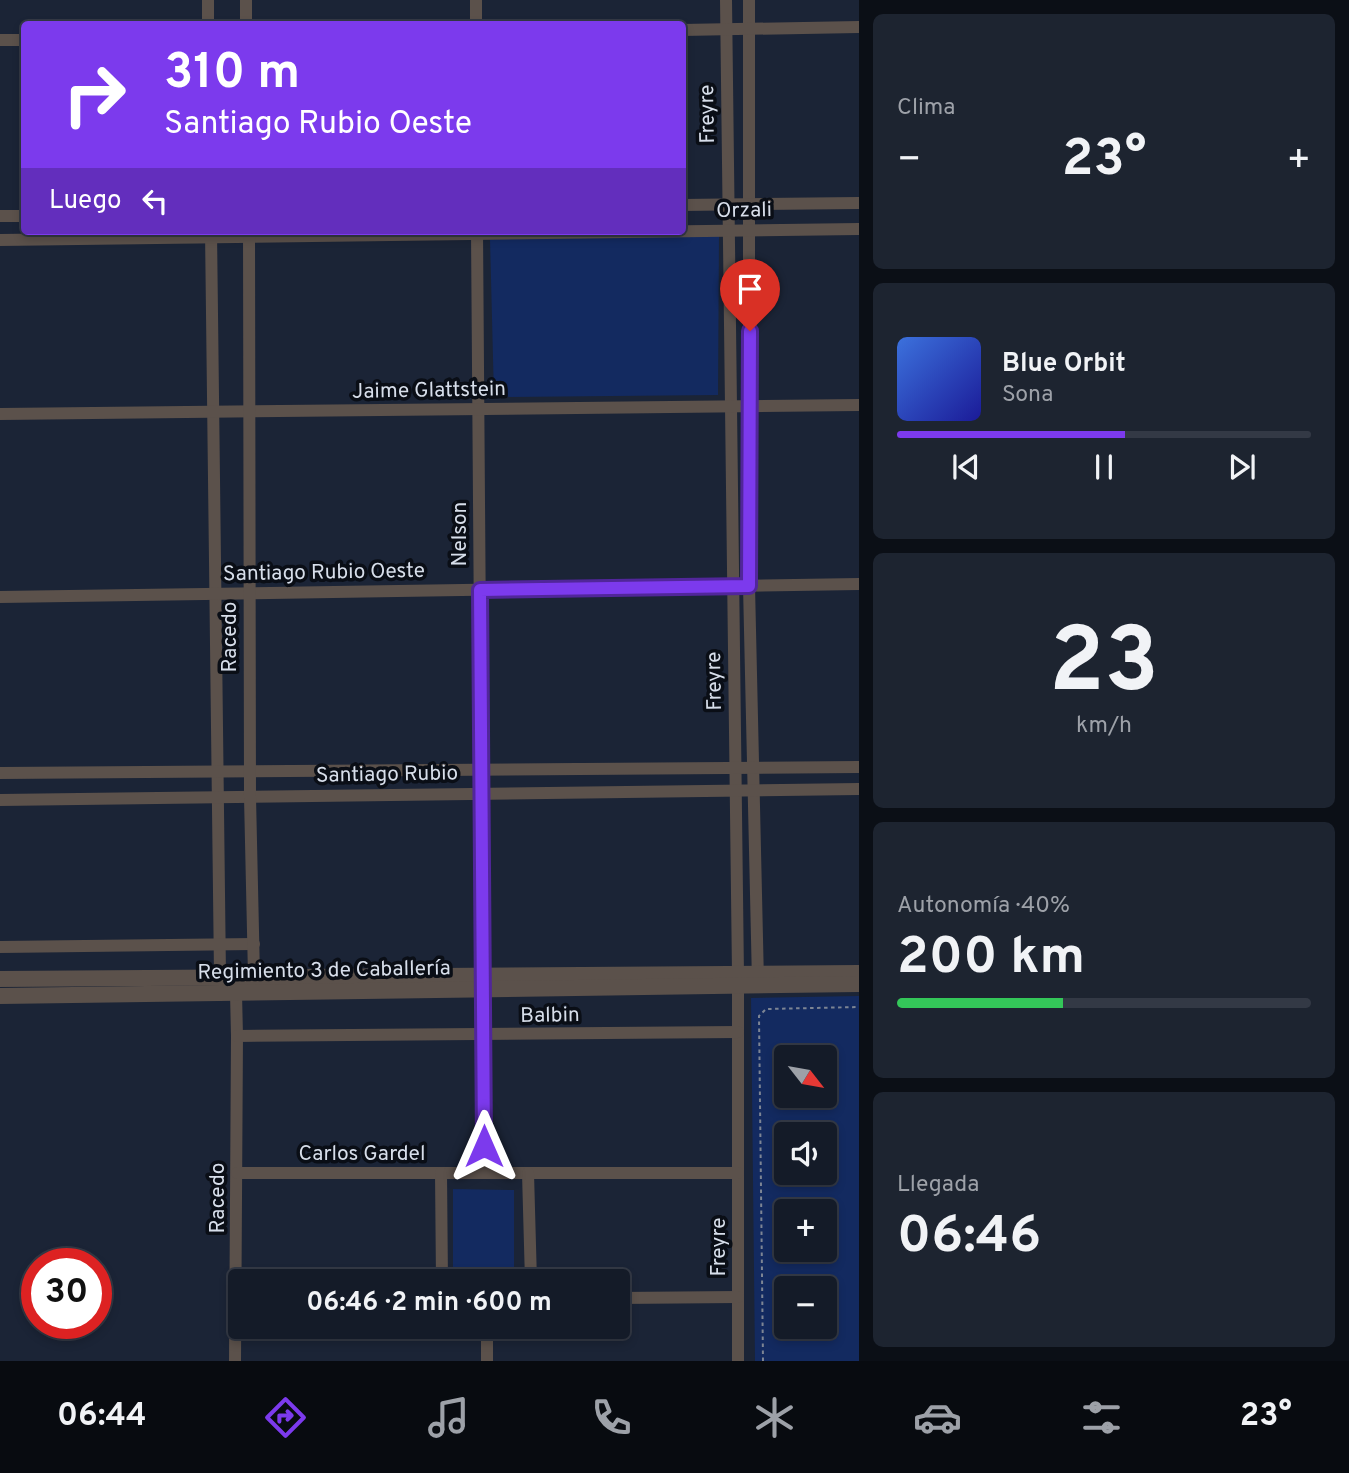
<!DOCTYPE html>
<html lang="es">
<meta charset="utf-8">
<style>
:root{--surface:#141b28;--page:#1d2430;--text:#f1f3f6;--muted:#9da1a8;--line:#333945;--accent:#7c3aed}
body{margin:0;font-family:Overpass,sans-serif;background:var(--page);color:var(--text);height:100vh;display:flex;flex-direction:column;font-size:26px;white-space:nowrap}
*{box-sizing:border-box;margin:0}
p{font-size:23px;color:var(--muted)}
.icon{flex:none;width:38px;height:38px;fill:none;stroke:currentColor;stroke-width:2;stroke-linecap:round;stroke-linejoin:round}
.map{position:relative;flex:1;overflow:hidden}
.sheet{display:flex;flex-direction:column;gap:14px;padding:14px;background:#0b0f16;width:490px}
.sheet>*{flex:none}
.top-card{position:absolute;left:21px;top:21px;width:665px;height:214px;border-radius:7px;box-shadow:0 4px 10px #0003,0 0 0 2px var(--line);background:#7c3aed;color:#fff;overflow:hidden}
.needle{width:46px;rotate:121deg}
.buttons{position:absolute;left:774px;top:1045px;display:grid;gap:14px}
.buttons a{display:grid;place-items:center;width:63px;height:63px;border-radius:7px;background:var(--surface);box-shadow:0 4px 10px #0003,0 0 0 2px var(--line);font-size:35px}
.speed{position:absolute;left:21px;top:1248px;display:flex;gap:14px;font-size:35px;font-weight:700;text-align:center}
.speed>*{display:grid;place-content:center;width:91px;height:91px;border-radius:50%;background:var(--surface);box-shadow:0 4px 10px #0003,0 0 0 2px var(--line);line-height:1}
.speed .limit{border:10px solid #d22;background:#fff;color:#111}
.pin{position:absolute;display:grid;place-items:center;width:60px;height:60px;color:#fff;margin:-72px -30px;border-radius:50% 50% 50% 0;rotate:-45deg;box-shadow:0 0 7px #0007}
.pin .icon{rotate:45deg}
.me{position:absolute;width:77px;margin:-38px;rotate:0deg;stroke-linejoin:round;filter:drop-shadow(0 0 5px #0008)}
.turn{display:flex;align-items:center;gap:24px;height:147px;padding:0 28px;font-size:32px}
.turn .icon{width:91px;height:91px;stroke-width:2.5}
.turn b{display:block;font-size:49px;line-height:60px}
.then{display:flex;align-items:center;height:66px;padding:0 28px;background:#0003;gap:14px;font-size:26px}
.big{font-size:52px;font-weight:700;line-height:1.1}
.sheet .tile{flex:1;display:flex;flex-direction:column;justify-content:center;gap:10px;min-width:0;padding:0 24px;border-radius:10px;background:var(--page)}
.sheet .dial{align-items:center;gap:0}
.dial b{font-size:91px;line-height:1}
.song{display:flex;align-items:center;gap:21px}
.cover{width:84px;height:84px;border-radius:10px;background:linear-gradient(135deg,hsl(220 70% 55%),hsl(240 70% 35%))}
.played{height:7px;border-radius:4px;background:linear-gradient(90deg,var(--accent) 55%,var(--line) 55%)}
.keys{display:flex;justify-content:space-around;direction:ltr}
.heat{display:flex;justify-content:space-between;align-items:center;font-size:38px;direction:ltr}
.charge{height:10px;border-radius:5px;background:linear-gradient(90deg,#34c759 40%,var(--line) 0)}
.trip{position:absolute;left:228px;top:1269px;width:402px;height:70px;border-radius:7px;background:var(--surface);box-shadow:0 4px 10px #0003,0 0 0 2px var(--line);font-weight:700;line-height:70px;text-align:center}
.menu{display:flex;height:112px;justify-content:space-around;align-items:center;background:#080b10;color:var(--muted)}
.menu .icon{width:49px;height:49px}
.menu .selected{color:var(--accent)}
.menu b{font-size:32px;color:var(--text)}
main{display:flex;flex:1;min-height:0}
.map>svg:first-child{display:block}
.green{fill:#132a60;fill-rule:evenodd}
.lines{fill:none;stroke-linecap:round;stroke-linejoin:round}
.path{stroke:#7d8594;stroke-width:2;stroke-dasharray:3.5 3.5;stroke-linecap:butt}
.minor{stroke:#5b514b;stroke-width:12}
.tertiary{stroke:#5b514b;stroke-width:16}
.route-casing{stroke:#51269a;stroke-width:18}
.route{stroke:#7c3aed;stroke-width:12}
.labels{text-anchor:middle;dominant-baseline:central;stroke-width:7;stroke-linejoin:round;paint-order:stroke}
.street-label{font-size:21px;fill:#d7deea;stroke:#0a0e16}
</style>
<main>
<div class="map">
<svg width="859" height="1361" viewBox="0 0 859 1361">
<rect width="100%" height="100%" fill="#1b2436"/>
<g class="green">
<path d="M719,235l-1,160 -224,2 -4,-158z"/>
<path d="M859,996v365h-104l-4,-363zM786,1057h38v39h-38zM786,1134h38v38h-38zM786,1211h38v39h-38zM786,1288h38v38h-38z"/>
<path d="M453,1189l61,1v91h-61z"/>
</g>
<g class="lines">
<path class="path" d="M763,1361l-4,-345 7,-7 93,-2"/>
<g class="minor">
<path d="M246,0v24"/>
<path d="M476,0v24"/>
<path d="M726,0l12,975v386"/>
<path d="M749,0v586l9,396"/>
<path d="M208,24v-24"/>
<path d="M682,30l177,-3"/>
<path d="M0,40h24"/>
<path d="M682,205l177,-2"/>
<path d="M0,216h24"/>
<path d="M211,231l9,744 16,18 1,43 -2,325"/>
<path d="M477,231l7,942"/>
<path d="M0,240l859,-11"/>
<path d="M0,414l859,-9"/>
<path d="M0,597l859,-13"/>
<path d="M0,773l859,-6"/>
<path d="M0,800l859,-11"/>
<path d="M0,947l254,-3"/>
<path d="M246,983l8,-7 -4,-179 -1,-566"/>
<path d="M237,1036l501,-4"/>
<path d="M237,1173h501"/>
<path d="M441,1173l1,108"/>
<path d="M528,1173l3,108"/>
<path d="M618,1298l120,-1"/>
<path d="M487,1361v-35"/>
</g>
<g class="tertiary">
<path d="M0,979l859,-6"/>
<path d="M0,996l859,-12"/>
</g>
</g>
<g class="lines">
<g class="route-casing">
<path id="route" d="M484,1146l-4,-556 269,-4 1,-255"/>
</g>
<use href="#route" class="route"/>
</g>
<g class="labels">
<g class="street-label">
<text transform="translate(708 114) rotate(-91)">Freyre</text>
<text transform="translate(744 211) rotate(-1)">Orzali</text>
<text transform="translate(429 391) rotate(-1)">Jaime Glattstein</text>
<text transform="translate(460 534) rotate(-90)">Nelson</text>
<text transform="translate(324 573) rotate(-1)">Santiago Rubio Oeste</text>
<text transform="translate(230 637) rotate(-90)">Racedo</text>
<text transform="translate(715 681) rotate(-91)">Freyre</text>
<text transform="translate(387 775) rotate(-1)">Santiago Rubio</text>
<text transform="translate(324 971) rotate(-1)">Regimiento 3 de Caballería</text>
<text transform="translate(550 1016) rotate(-1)">Balbin</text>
<text x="362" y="1154">Carlos Gardel</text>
<text transform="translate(218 1198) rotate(-90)">Racedo</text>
<text transform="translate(719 1247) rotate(-90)">Freyre</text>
</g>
</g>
</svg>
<div class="buttons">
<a><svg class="needle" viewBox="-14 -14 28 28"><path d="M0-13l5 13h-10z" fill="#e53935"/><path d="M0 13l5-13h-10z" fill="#9da1a8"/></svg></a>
<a><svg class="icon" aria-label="sound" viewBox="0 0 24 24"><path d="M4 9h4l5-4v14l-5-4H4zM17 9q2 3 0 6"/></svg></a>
<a>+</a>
<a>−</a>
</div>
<div class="speed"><div class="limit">30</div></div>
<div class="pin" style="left:750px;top:331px;background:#d93025"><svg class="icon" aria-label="arrive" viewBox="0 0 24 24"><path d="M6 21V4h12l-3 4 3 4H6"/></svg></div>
<svg class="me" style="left:484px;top:1146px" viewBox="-20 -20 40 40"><path d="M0-17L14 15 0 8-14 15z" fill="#7c3aed" stroke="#fff" stroke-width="4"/></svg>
<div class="trip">06:46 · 2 min · 600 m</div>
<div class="top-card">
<div class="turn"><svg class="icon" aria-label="right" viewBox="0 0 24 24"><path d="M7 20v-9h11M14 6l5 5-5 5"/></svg><div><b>310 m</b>Santiago Rubio Oeste</div></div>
<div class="then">Luego<svg class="icon" aria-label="left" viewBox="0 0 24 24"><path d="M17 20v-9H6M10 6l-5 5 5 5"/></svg></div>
</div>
</div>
<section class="sheet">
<div class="tile"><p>Clima</p>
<div class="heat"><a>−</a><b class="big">23°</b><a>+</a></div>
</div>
<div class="tile">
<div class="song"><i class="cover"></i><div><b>Blue Orbit</b><p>Sona</p></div></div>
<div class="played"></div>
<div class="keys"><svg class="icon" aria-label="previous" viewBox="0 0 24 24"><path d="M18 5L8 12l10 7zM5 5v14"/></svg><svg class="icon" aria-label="pause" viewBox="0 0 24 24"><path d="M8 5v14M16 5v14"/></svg><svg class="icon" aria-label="next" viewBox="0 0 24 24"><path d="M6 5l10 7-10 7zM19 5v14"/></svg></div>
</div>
<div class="tile dial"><b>23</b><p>km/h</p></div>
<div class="tile"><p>Autonomía · 40%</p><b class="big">200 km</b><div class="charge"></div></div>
<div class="tile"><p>Llegada</p><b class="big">06:46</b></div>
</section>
</main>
<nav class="menu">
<b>06:44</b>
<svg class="icon selected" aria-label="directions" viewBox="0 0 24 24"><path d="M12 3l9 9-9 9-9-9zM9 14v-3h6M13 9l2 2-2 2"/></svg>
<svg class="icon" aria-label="music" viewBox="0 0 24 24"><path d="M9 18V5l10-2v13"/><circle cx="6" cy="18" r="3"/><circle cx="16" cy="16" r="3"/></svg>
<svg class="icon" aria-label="phone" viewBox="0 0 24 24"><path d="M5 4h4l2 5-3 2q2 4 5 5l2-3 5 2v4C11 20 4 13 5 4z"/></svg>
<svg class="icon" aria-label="climate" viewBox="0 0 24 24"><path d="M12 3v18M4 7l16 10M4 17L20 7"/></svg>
<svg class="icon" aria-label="car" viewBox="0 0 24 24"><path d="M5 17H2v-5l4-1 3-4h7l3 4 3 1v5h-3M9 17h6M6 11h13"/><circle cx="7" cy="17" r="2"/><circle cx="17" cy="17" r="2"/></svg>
<svg class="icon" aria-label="filters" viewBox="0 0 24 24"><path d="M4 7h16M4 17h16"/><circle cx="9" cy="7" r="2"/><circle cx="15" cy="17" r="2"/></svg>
<b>23°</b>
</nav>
